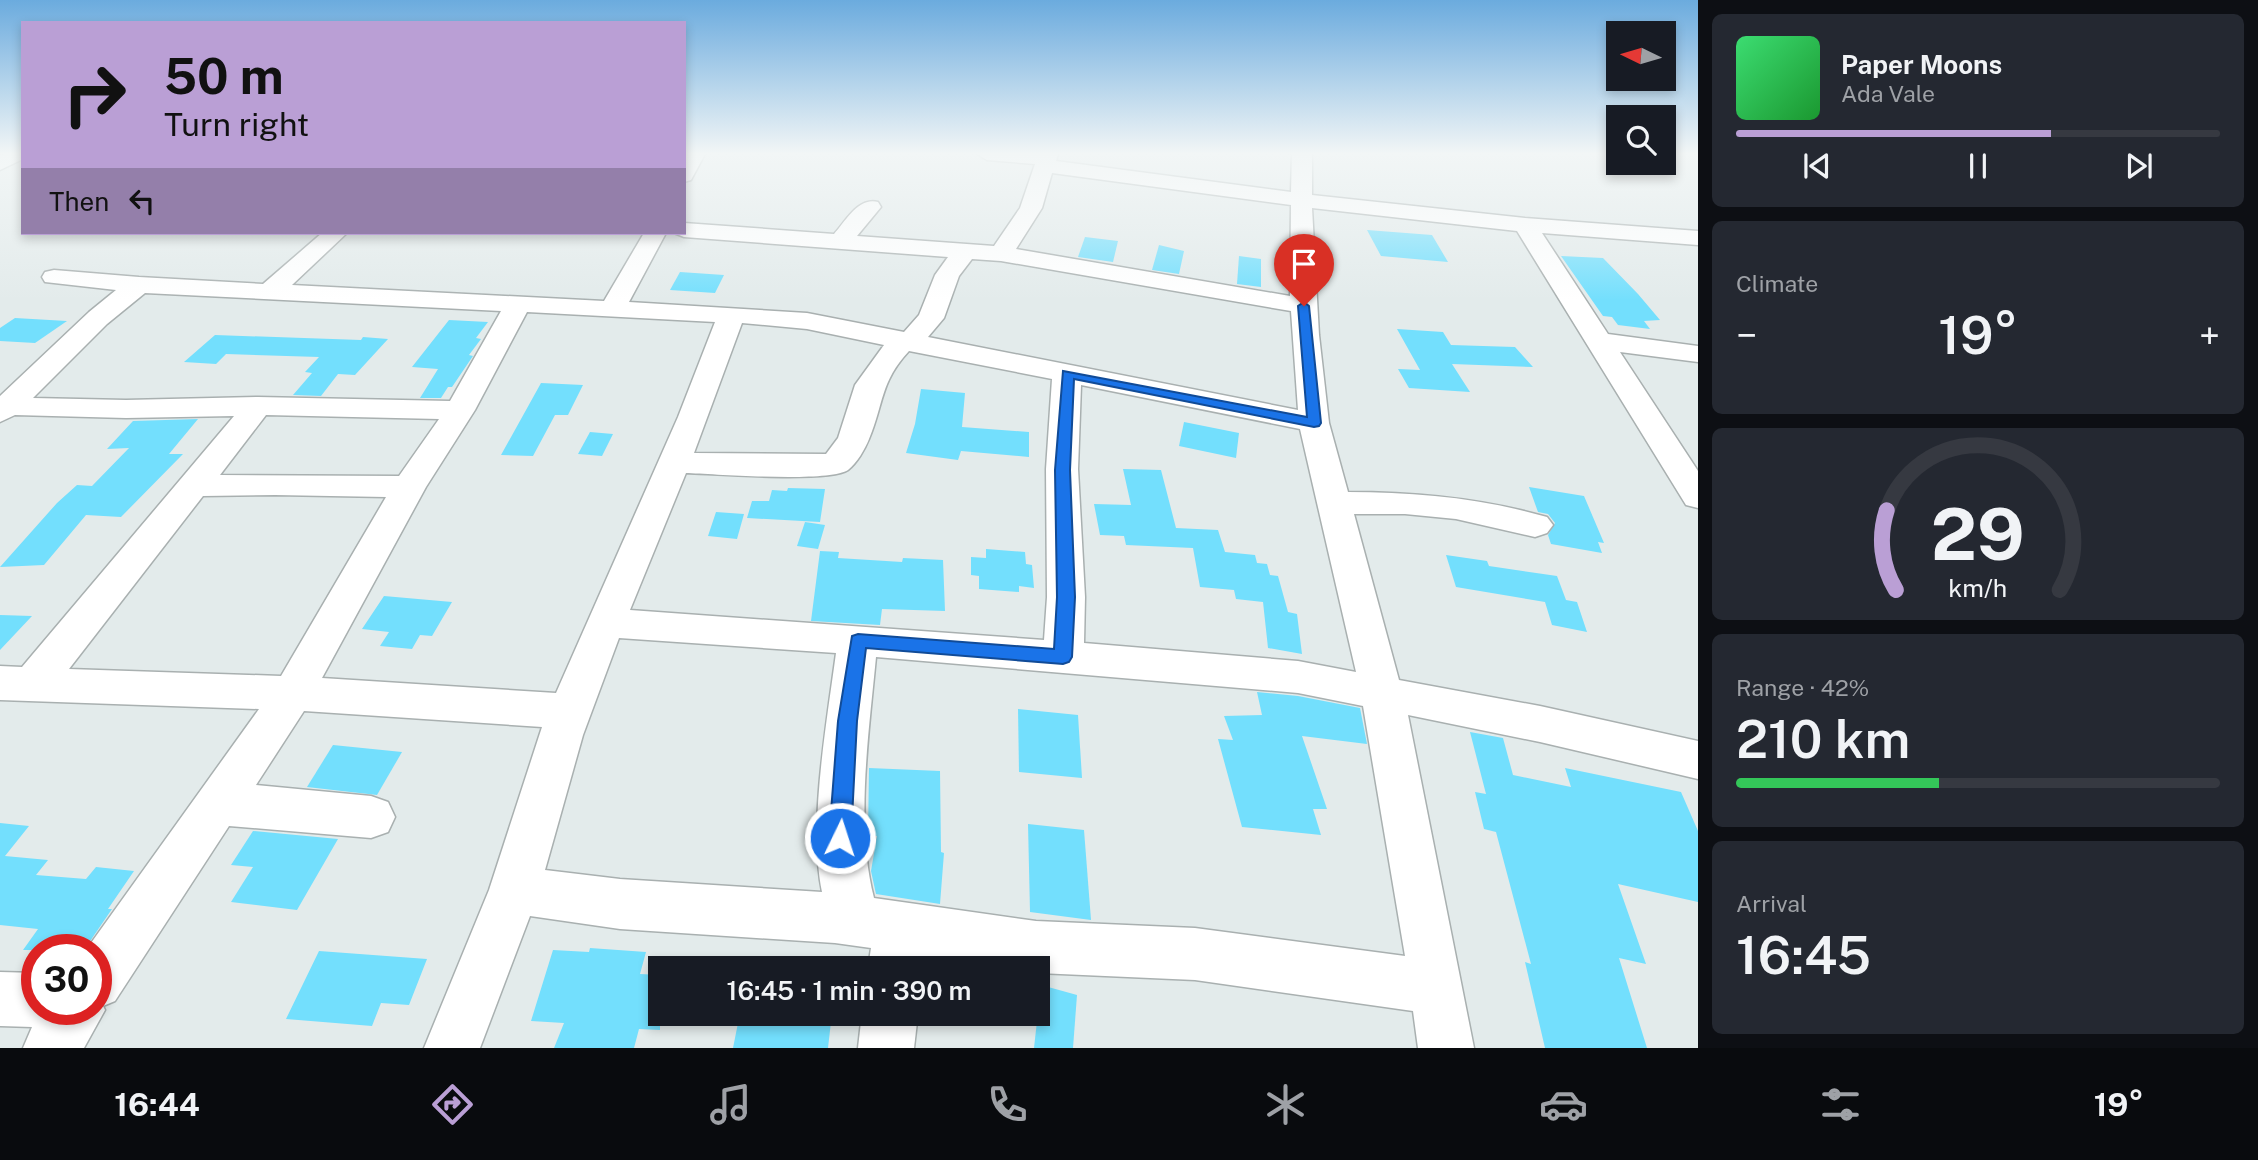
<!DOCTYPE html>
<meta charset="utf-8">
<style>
:root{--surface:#171b24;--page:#242831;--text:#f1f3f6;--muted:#9ea1a6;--line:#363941;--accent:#ba9fd5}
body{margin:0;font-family:"Public Sans",sans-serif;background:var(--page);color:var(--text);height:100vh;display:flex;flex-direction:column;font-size:26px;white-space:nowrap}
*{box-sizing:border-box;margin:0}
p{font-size:23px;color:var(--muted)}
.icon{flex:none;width:38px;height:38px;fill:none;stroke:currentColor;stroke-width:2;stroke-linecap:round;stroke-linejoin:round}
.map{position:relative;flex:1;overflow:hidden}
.sheet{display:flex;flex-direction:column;gap:14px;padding:14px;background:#0d0f14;width:560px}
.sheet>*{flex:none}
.top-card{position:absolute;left:21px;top:21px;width:665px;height:214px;border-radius:0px;box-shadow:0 4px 10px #0003;background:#ba9fd5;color:#111;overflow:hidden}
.needle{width:46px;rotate:275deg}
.tools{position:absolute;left:1606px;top:21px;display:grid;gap:14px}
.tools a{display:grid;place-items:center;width:70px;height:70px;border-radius:0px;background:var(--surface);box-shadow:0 4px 10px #0003;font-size:35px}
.speed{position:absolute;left:21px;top:934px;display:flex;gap:14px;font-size:35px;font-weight:700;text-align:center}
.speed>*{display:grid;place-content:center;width:91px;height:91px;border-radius:50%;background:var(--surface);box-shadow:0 4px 10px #0003;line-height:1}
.speed .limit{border:10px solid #d22;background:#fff;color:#111}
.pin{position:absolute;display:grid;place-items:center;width:60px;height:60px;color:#fff;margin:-72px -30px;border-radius:50% 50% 50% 0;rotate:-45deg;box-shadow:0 0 7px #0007}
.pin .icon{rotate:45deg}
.me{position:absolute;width:77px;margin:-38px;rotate:4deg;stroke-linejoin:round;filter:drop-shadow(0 0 5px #0008)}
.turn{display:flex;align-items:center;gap:24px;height:147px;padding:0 28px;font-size:32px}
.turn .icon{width:91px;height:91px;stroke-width:2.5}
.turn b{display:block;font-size:49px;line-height:60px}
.then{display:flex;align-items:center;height:66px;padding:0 28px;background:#0003;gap:14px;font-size:26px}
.big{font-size:52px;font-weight:600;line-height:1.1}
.sheet .card{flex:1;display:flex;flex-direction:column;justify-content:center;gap:10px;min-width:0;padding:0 24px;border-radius:10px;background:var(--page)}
.sheet .dial{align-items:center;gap:0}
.dial svg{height:182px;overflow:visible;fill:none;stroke:var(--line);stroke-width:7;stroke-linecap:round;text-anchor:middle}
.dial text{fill:var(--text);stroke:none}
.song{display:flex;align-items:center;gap:21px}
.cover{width:84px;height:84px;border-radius:10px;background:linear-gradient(135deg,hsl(140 70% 55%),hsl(130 70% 35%))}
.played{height:7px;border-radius:4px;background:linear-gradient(90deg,var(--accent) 65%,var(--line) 65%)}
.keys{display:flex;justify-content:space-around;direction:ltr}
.heat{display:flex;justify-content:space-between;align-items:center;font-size:38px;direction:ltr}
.charge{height:10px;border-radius:5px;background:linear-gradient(90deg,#34c759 42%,var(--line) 0)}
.trip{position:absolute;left:648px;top:956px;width:402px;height:70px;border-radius:0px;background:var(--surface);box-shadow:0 4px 10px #0003;font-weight:600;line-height:70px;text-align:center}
.tabs{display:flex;height:112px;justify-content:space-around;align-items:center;background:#090b0e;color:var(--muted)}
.tabs .icon{width:49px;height:49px}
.tabs .on{color:var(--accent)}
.tabs b{font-size:32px;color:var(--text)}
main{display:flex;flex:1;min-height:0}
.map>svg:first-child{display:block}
.building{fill:#73dffd}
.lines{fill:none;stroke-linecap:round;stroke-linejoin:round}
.minor-casing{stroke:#a9b0b0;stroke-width:3}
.minor{fill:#fff;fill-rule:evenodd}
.route{fill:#1a73e8;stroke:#114b97;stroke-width:2}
</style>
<main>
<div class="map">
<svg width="1698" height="1048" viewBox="0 0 1698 1048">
<rect width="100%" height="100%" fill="#e3ebeb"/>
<g class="building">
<path d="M1367,230l65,5 16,27 -67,-6z"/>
<path d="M1085,237l33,4 -5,21 -35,-5z"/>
<path d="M1159,245l25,6 -5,23 -27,-4z"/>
<path d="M1239,256l22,3v28l-24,-3z"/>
<path d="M1561,256l42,2 35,36 22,26 -16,1 6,8 -32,-4 -6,-8 -9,-1z"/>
<path d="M680,272l44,3 -9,18 -45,-3z"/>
<path d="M15,318l52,3 -32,22 -35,-2v-13z"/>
<path d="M449,320l39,2 -12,16 5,1 -12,16 4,1 -21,31h-4l-7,11h-21l18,-29 -26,-2z"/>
<path d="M1397,329l46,3 8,13 64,2 18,20 -81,-3 18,28 -61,-4 -11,-19 22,1z"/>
<path d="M215,335l146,5 2,-3 25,2 -33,36 -17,-1 -17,22 -28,-1 19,-22 -7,-1 14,-15 -93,-3 -10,10 -32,-2z"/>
<path d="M541,383l42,2 -15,30h-13l-22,41 -32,-1z"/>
<path d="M921,389l44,4 -3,34 67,5v25l-68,-6 -3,9 -52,-7 9,-29z"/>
<path d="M198,419l-29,35h14l-62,63 -35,-2 -42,50 -44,2 57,-64 20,-18 15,1 37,-38 -22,1 26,-28z"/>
<path d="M1184,422l55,11 -3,25 -57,-12z"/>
<path d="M590,432l23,2 -11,22 -24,-2z"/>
<path d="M1123,469l38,1 15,58 42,2 7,22 30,3 2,8 10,1 3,11 8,1 10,36 9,2 5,40 -34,-6 -5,-46 -27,-3 -2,-9 -34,-3 -7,-39 -67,-3 -2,-9 -24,-1 -6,-31 37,1z"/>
<path d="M1529,487l55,9 20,47 -6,-1 4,11 -51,-9 -3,-9 7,-12 -7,-9 -10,-2z"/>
<path d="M788,488l37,1 -5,33 -73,-4 5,-17h17l3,-11 15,1z"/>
<path d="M716,512l28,2 -7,25 -29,-3z"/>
<path d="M805,522l20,3 -7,24 -21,-3z"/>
<path d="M986,549l39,3 1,12 6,1 2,23 -15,-2v6l-40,-3v-13l-8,-1v-18l15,1z"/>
<path d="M820,551l19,1 -1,6 64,4 1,-4 40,2 2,51 -63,-2 -2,16 -69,-4z"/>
<path d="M1446,555l41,6 2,5 68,10 9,24 11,2 10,30 -35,-7 -7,-23 -89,-15z"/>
<path d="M384,596l68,6 -20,34 -12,-1 -8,14 -32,-3 9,-14 -27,-3z"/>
<path d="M0,615l32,1 -32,34z"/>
<path d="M1257,692l41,4 62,12 7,36 -65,-8 25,73h-14l8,26 -79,-8 -24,-88 15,1 -9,-24 38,-1z"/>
<path d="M1018,709l60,6 4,63 -63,-6z"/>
<path d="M1470,732l33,6 10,37 58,12 -6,-19 116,24 17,39v71l-80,-18 28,80 -27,-6 28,90h-102l-20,-86 6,2 -35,-132 -12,-3 -9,-37 11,2z"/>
<path d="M333,745l69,7 -25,43 -70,-8z"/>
<path d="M869,768l71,3 1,81 3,1 -4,51 -64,-10 -5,-23 6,-35 -9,-1z"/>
<path d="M0,823l29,3 -24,30 43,4 -12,15 50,4 10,-12 38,4 -26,38h4l-28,41h-61l15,-21 -38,-4z"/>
<path d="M1028,824l56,6 7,90 -61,-8z"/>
<path d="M253,831l85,8 -41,71 -66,-8 22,-35 -22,-2z"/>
<path d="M590,948l56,4 -6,22 20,1v55l-21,-1 -5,19h-80l10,-25 -33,-2 22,-71 36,2z"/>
<path d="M319,951l108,8 -18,46 -28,-2 -9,23 -86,-7z"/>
<path d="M1041,985l36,10 -4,53h-39z"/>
<path d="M740,1013h92l-4,35h-95z"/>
</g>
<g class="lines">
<g class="minor-casing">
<g id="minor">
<path d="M3,154h20v5l-23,11v-14z"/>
<path d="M685,154h20l-14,26 -7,2z"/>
<path d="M977,154h81l-2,7 235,31 1,-38h20v41l213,23 173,13v14l-156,-12 66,101 90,12v16l-78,-10 78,119v37l-12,-3 -169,-274 -205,-23 7,127 10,88 19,69c68,0 133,6 199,25l6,8 -6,8 -12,4 -79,-18 -51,-5h-51l45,166 141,26 158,35v38l-158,-37 -132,-27 66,333h-56l-5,-37 -218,-31 -157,-7v-5h-38l-77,-12 -1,12h-54l3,-20 -36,-5 -215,-14 -90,-13 -50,132h-56l65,-158 53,-163 -238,-16 -48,74 115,11 17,6 7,15 -7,15 -17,6 -142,-12 -114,175 -12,5 2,4 -21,38h-61l9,-21 -32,-1v-54l37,1v37h59v-60h-10l173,-241 -259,-9v-34l22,1 212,-251 -108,2 -111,-3 -15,7v-26l89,-84 27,-22 -71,-8 -3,-5 3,-5 9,-2 85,7 124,7 59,-51h25l-55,52 312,16 40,-68h22l-37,69 178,11 97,19 15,-17 16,-40 13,-18 -264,-20 -10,-4h10v-10l150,11c12,-13 24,-37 44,-32l3,5 -24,29 137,10 26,-38 15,-44 -48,-4zM1052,173l239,32 -1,91 -274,-47 26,-41zM972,259l29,2 290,50 7,99 -370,-73 16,-19 15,-42zM145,293l356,18 -51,90 -192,-4 -132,3 -93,-2 74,-74zM527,312l188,10 -37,95 -122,276 -234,-15 104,-191 49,-77zM742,323l65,6 77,16 -29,40 -17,53 -12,16 -132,-1zM909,351l143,28 -6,90 1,128 -3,43 -414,-30 56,-137c29,1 143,10 162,-3 9,-7 17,-21 21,-31 15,-36 11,-57 40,-88zM1081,385l219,44 56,243 -58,-11 -214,-18 1,-46 -7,-128zM266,415l173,4 -40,57 -179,-1zM275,495l111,2 -105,179 -212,-7 134,-173zM619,638l217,15c-9,68 -28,173 -14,239l-202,-13 -75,-9 38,-135zM876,657l422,36 65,13 42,250 -210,-28 -159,-7 -162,-23c-19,-73 -5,-166 2,-241z"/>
<path d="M862,1013h56l-4,35h-56z"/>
</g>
</g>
<use href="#minor" class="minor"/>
</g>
<linearGradient id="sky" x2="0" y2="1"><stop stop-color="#6babde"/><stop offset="0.51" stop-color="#f2f6f6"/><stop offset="1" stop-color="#f2f6f6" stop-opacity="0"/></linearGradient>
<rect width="1698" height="301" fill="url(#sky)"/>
<path class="route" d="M1304,302l5,4 12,117 -2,3 -5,1 -240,-48 -4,91 5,127 -3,60 -3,5 -6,2 -197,-16 -9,73 -6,117 -3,7 -8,3 -8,-3 -3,-7 9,-117 14,-85 6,-2 196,15 3,-52 -2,-127 8,-99 244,46 -9,-111z"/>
</svg>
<div class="tools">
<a><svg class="needle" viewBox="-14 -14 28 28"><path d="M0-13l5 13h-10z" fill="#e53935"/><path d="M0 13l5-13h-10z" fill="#9ea1a6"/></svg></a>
<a><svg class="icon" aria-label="search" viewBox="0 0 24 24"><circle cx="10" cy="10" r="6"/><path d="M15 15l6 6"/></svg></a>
</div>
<div class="speed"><div class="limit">30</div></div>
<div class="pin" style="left:1304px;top:306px;background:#d93025"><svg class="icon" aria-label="arrive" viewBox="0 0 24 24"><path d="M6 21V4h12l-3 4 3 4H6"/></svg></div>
<svg class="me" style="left:840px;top:838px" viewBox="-20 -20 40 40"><circle r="17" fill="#1a73e8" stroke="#fff" stroke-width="3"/><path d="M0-11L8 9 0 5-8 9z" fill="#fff"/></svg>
<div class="trip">16:45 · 1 min · 390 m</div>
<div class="top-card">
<div class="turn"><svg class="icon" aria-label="right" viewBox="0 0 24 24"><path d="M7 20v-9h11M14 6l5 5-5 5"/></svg><div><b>50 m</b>Turn right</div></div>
<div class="then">Then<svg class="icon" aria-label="left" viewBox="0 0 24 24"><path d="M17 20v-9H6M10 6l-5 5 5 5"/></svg></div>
</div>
</div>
<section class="sheet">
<div class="card">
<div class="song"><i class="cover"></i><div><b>Paper Moons</b><p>Ada Vale</p></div></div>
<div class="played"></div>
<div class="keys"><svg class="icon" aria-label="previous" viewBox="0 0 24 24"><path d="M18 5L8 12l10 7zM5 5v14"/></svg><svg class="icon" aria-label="pause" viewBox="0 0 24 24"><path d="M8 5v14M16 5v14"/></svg><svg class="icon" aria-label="next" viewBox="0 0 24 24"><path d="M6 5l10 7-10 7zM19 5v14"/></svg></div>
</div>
<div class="card"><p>Climate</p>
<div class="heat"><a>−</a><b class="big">19°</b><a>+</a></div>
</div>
<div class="card dial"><svg viewBox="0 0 100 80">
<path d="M14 69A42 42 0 1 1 86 69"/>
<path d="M14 69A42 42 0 0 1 10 34" stroke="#ba9fd5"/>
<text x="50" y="56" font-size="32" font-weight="700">29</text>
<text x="50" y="72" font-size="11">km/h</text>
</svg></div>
<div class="card"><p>Range · 42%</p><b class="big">210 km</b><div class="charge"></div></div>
<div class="card"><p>Arrival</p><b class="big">16:45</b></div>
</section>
</main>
<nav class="tabs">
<b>16:44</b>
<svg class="icon on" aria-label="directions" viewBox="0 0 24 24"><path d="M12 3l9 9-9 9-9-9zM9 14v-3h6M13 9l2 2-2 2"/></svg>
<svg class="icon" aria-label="music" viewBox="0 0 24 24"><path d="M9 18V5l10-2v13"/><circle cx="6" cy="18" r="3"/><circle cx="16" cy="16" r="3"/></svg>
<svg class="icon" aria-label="phone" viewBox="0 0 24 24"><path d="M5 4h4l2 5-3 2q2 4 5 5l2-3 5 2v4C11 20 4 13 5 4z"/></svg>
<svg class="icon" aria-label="climate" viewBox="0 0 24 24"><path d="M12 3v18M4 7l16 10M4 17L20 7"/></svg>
<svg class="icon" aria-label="car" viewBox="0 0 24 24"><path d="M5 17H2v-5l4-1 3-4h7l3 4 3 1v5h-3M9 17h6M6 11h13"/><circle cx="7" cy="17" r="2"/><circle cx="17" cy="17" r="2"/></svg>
<svg class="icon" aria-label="filters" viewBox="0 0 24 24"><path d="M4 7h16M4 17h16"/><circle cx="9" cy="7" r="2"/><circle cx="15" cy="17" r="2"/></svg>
<b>19°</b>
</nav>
